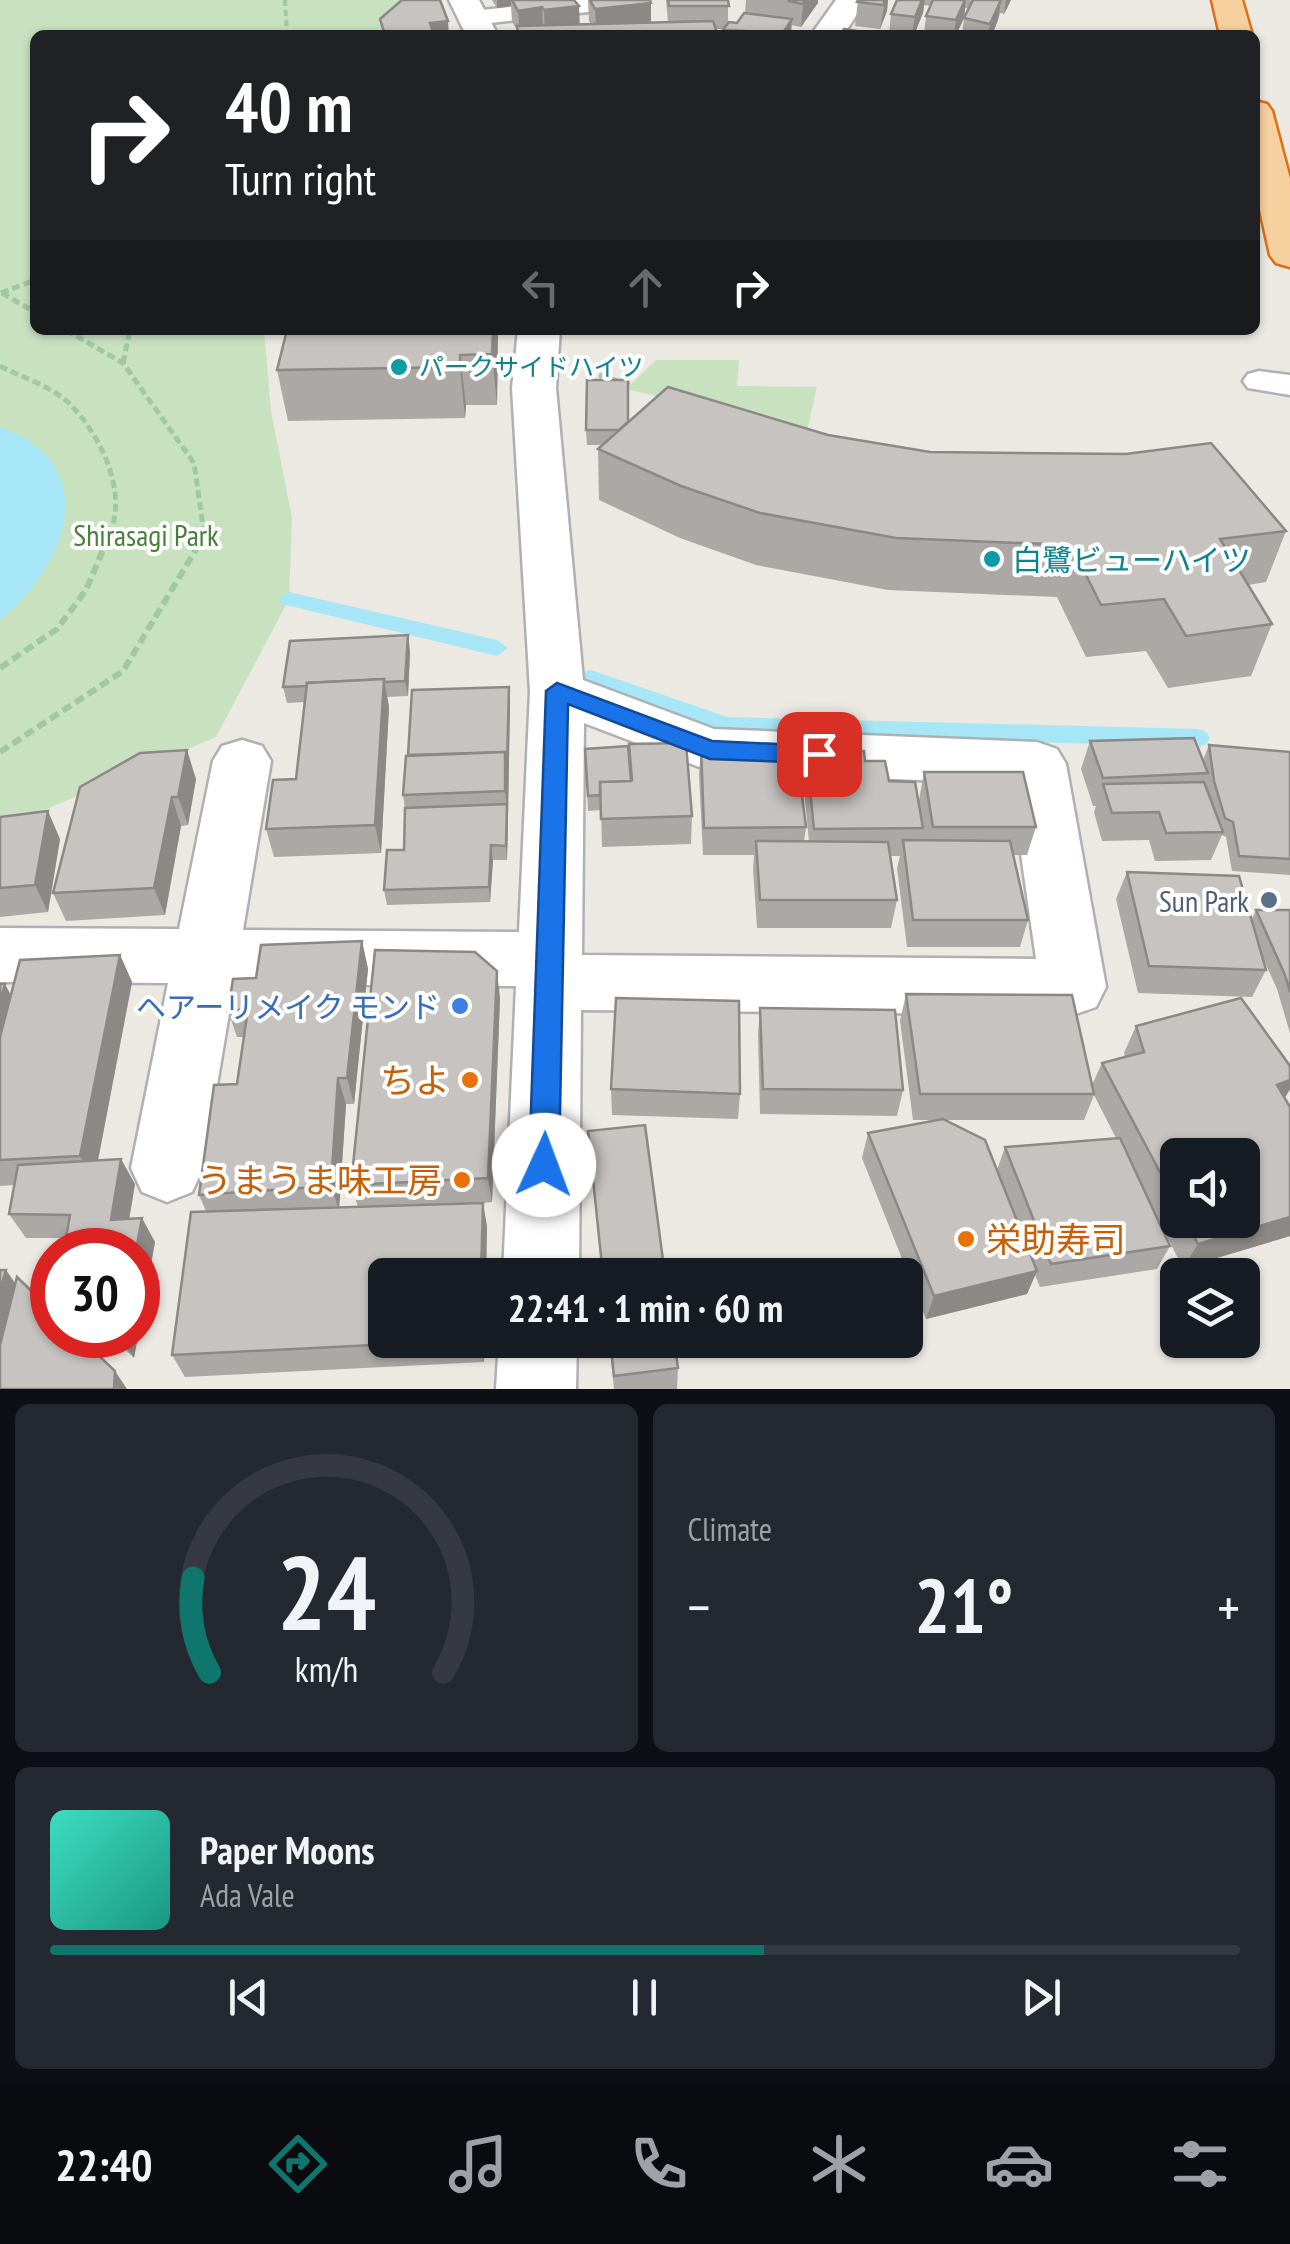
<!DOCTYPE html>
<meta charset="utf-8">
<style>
:root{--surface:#171b24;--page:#242831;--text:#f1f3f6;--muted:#9ea1a6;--line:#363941;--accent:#0f766e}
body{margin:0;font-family:"PT Sans Narrow","Noto Sans JP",sans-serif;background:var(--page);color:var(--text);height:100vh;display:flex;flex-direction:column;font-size:38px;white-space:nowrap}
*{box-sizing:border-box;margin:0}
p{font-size:32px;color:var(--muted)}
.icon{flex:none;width:55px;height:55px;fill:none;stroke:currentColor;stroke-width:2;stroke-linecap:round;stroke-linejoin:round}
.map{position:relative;height:1389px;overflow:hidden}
.drawer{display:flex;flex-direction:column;gap:15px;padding:15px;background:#0d0f14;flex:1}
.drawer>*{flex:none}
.top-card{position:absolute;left:30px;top:30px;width:1230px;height:305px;border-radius:15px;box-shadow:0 2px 8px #0004;background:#202124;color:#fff;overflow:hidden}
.fabs{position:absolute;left:1160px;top:1138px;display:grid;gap:20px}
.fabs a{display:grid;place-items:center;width:100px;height:100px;border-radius:15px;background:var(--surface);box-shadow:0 2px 8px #0004;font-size:50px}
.speed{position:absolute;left:30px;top:1228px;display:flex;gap:20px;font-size:50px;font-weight:700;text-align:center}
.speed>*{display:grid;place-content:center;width:130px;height:130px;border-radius:50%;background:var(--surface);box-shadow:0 2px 8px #0004;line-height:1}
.speed .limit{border:15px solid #d22;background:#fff;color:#111}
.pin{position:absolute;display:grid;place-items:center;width:85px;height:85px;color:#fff;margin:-42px;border-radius:20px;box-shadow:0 5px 15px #0006}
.me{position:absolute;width:110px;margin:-55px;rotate:2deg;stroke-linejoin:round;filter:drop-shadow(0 0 8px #0008)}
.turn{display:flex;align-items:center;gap:35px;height:210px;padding:0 30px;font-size:45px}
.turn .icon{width:130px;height:130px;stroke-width:2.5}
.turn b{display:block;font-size:70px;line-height:85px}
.lanes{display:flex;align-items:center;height:95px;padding:0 30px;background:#0003;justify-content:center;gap:50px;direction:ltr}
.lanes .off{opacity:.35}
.big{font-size:75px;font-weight:600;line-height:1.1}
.drawer .card{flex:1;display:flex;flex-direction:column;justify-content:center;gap:15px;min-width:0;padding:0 35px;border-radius:15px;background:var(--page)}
.drawer .dial{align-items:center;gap:0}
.dial svg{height:260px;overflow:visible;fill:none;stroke:var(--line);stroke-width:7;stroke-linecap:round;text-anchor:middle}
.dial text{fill:var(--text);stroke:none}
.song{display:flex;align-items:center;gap:30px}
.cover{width:120px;height:120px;border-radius:15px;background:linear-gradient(135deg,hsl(170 70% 55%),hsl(170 70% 35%))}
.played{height:10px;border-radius:5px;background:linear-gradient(90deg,var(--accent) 60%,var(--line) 60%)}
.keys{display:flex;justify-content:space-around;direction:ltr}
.heat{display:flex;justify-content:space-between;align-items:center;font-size:55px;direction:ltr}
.drawer .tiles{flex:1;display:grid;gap:15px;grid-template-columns:1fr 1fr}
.card:last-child{grid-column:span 2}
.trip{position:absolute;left:368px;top:1258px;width:555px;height:100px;border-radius:15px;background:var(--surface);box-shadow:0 2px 8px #0004;font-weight:600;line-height:100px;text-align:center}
.menu{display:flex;height:160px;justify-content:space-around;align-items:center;background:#090b0e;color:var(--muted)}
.menu .icon{width:70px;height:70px}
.menu .active{color:var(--accent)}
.menu b{font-size:45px;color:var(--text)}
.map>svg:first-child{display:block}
.green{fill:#c8e2c0}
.water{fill:#a7e6f7}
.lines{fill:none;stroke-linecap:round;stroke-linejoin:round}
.stream{fill:#a7e6f7;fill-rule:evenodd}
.service-casing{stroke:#aeb1b4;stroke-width:5}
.minor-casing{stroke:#aeb1b4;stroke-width:5}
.trunk-casing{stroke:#db7113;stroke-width:5}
.path-far2{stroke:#9fc9a1;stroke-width:4;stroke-dasharray:6 4;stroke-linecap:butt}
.path-far1{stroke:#9fc9a1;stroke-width:5;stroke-dasharray:8 4;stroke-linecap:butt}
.path{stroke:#9fc9a1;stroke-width:6;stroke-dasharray:10 5;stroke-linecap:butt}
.service{fill:#fff;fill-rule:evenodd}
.minor{fill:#fff;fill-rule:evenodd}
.trunk{fill:#f6d09e;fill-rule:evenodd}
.wall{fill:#aba8a5;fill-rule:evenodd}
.shaded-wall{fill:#8b8886}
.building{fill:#c7c3c0;stroke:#8b8886;stroke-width:2.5}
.route{fill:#1a73e8;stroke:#114b97;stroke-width:2.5}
.culture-dot{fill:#0f9aa8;stroke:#fff;stroke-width:4}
.service-dot{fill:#5c6f8a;stroke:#fff;stroke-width:4}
.shop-dot{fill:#3f7fe0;stroke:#fff;stroke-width:4}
.food-dot{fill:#e8710a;stroke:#fff;stroke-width:4}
.labels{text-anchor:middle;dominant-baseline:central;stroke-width:8;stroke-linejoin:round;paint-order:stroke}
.far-culture-label{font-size:25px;fill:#0d838f;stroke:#fff;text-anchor:start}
.park-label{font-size:30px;fill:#477f3b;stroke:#fff}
.culture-label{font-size:30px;fill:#0d838f;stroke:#fff;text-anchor:start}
.service-label{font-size:30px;fill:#4e5e75;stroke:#fff;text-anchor:end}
.shop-label{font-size:30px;fill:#366cbe;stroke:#fff;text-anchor:end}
.near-food-label{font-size:35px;fill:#c56008;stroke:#fff;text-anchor:end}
</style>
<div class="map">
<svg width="1290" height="1389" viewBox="0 0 1290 1389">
<rect width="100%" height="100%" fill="#ece8e2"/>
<g class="green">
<path d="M0,0h428l-48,35h-345v295h229l7,81 21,107 -3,81 -73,138 -216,92z"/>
<path d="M656,360h83l-2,26 80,1 -10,44 -181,-42z"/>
</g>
<path class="water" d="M0,427c105,37 67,138 0,193z"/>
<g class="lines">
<g class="stream">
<path d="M289,592l208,48 11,8 -11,8 -215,-52 -4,-5z"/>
<path d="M591,670l136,47 471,12 8,3 4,6 -4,6 -8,3 -472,-14 -143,-49 -3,-6 3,-6z"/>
</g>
<g class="service-casing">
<g id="service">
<path d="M573,0h32l3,4 -11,7 -124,14 -11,-7 11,-7z"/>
<path d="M1259,371l31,4v20l-42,-7 -5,-7 5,-7z"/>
</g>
</g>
<g class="minor-casing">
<g id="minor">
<path d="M449,0h30l19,35h-32z"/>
<path d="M836,0h31l-24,35h-32z"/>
<path d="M518,330h42l-4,58 27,292 131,49 323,13 20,7 9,15 40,223 -10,20 -23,8 -492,-5 -2,265h-76l13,-289 -282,-2 -31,184 -11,24 -25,10 -25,-10 -11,-24 37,-185 -168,-1v-54l179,1 34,-168 9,-15 20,-6 20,6 9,15 -28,169 276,2 11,-241 -18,-303zM584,723l126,48 301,13 25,175 -454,-4z"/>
<path d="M499,1340h78l-1,49h-80z"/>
</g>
</g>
<g class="trunk-casing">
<g id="trunk">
<path d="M1212,0h30l10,35h-32z"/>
<path d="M1255,101l12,3 5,7 18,68v88l-14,-4 -6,-8 -15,-68z"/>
</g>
</g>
<path class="path-far2" d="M285,0l2,35"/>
<g class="path-far1">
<path d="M1,293l34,-13"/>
<path d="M2,293l33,19"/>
<path d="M66,330l57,33 71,100 10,70"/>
<path d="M123,363l7,-33"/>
<path d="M0,366c21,11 53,21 70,38 30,31 58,87 40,129"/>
<path d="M599,375l31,10"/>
</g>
<g class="path">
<path d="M0,668l57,-39 29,-39 25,-59"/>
<path d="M0,752l123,-81 81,-135 -1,-5"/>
</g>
<use href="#service" class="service"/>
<use href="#minor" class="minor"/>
<use href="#trunk" class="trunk"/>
</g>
<g class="wall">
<path d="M492,0h82l5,6v19l12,-1 -2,-3 -1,-21h62l1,23 17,-1 -2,-22h62v23h9l8,-10 1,-13h72l-17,27 -10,-2v10h-69l2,-6h-8l1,6h-199v-4l-6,-9 -1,-16 -14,2z"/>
<path d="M858,0h30l-1,11 -7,18 -25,-3z"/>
<path d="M897,0h114l-7,14 -4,-1 -2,7 -6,15h-30l2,-17 5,-9 -4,-1 -1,10 -8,17h-37l5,-1 2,-18 5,-10 -7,-1 -1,8 -9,22h-25l2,-21z"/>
<path d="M287,330h211l-1,75h-31l-1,13 -177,3 -11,-51z"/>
<path d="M628,422l200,13 458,96 -20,51 -18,3 24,39 -21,52 -83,12 -22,-37 -60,6 -29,-60 -169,-7 -132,-25 -76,-27 -81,-38 -1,-51 4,-4h-15l-1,-15z"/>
<path d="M410,651l-2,45 -21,1 2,10 -8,146 -107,4 -8,-28 30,-50 9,-77 -18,1 -4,-16z"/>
<path d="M510,702l-3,158h-14l-3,42 -103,3 -3,-15 20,-40 1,-42 -2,-13 5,-40z"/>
<path d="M1090,741l113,19 6,-15 81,7v123l-58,-4 -6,-34 -4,-2 -11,25 -56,1 -6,-21 -47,1 -8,-29 2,-6h-3l-12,-37z"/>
<path d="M701,747l82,32 23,48 -2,15h5l-6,-63 3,-28 59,10 24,20 30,19 5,-28 112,55 -9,28h-13l14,65 -8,27h-113l-10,-79 3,-12h-10l7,44 -6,28h-134l-4,-59 1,-14h-51l-4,-80z"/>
<path d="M585,749l107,67 -1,28 -89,3 -1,-37 -13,1z"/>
<path d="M196,779l-8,46 -7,1 -16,89 -99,6 -13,-28z"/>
<path d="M0,817l60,22 -12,73 -48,5z"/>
<path d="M1127,872l125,47 4,-9h34v123l-13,-44 -15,-33 4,14 -14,27 -114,-4 -22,-94z"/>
<path d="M362,941l6,28 -14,135h-8l-7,103h19l-7,-22 149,-187 -8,204 -9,1 4,24 -1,48h-101v65h100l-1,22 -299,15 -13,-22 34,-144 -7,-16 38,-111 7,-47h-7l-9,-26 28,-33z"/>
<path d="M120,955l12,27 -34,178 37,24 -6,35 26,23 -21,116 -24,-23h28v-85h-65l-7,-12h-40l-17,-24 5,-29 -14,1v-202l11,11z"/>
<path d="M906,994l166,1 20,90 10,-22 23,-6 -1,-4 12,-27 105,-28 49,68v23l-5,9 5,9v129l-107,32 -27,-53 14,31 -13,23 -117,18 -5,-12 -8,19 -101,25 -64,-161 6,-25 71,-13h-26l-13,-99zM1094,1095l22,43 -111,9 -8,23 -12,-30 -40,-20h139zM1178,1155h64v65h-64z"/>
<path d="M760,1008l143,82 -6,26 -137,-2 -2,-79z"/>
<path d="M611,1089l129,5 -2,25 -126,-4z"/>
<path d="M588,1131l77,144h-63z"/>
<path d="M609,1340h65l4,28 -1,21h-63z"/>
</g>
<g class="shaded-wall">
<path d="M497,0h14v6l-14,2z"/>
<path d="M805,0h13v3l-17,24 2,-23z"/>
<path d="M885,0h3l-1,11 -7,18z"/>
<path d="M922,0h3l-2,13 -9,22h-2l3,-18z"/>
<path d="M965,0h1l-2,18 -8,17h-2l2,-15z"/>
<path d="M1001,0l-3,20 -6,15h-4l2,-11z"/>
<path d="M1006,0h5l-7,14z"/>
<path d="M651,3v23l-55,6 -1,-23z"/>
<path d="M579,6l1,24 -35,4 -1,-24z"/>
<path d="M542,7l1,24 -23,3 -2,-23z"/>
<path d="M792,19l-1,16h-8v-2z"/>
<path d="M448,21l1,14h-23l4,-12z"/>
<path d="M493,330h5l-1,75 -5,-51z"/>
<path d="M460,355l6,50 -1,13 -5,-51z"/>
<path d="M408,635l2,16 -2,45 -3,-15z"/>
<path d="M384,679l5,28 -8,146 -6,-28z"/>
<path d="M509,687l1,15 -2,117 -3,-28z"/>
<path d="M187,750l9,29 -8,46 -10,-28z"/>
<path d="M172,797l9,29 -16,89 -11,-27z"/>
<path d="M507,804l1,15 -1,41 -1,-14z"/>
<path d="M48,811l12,28 -12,73 -13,-27z"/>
<path d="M491,845l2,15 -3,42 -1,-15z"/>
<path d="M362,941l6,28 -14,135 -7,-26z"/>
<path d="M120,955l12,27 -38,199 -14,-25z"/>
<path d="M497,971l3,27 -8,204 -4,-24z"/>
<path d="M5,984l14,27 -19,73v-83z"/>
<path d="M338,1078l8,26 -7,106 -8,-24z"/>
<path d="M1290,1080v9l-8,13 -5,-17z"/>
<path d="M121,1159l14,25 -10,60 -14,-24z"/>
<path d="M483,1203l4,24 -1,48h-5z"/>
<path d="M1290,1217v19l-107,32 15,-24z"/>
<path d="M142,1218l13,24 -21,116 -15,-22 19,-1v-85h-2z"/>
<path d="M6,1270l16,23 -22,85v-88z"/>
<path d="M1037,1271l-10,23 -101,25 8,-23z"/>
<path d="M480,1340h5l-1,22z"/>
<path d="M115,1371l12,18h-13z"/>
</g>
<g class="building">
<path d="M402,0h38l8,21 -18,2 4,11 -49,1 -5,-16z"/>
<path d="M512,0h62l5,6 -35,4 -2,-3 -24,4z"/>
<path d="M590,0h60l1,3 -56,6z"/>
<path d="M668,0h60l1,6h-60z"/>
<path d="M790,0h15l-2,4 -14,-3z"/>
<path d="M858,0h27l-2,5 -26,-3z"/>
<path d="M897,0h25l-7,17 -24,-3z"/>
<path d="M933,0h32l-9,20 -30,-4z"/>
<path d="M973,0h28l-11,24 -26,-6z"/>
<path d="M744,13l48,6 -9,14 -60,-3 6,-8 8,1z"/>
<path d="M713,21l4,11 -92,3h-107l-1,-9z"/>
<path d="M844,29l40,6h-44z"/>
<path d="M287,330h206l-1,24 -32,1v12l-183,3z"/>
<path d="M587,380h41v42l-9,8h-33z"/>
<path d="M668,387l160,48 102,17 196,2 85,-11 75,88 -66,8 52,85 -86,12 -22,-37 -63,6 -30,-60 -175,-7 -136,-25 -79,-27 -83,-37z"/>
<path d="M408,635l-3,46 -21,1v-3l-77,4v3l-24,1 7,-46z"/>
<path d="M384,679l-9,146 -109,4 7,-49 23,-1 11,-96z"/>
<path d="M509,687l-2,78 -2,-13 -97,3 4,-65z"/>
<path d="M1194,738l14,35 -105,5 -13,-37z"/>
<path d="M686,743l6,73 -91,3 -1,-37 32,-2 -3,-36z"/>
<path d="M1209,745l81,7v107l-51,-3 -6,-34 -8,-4 -11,-37z"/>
<path d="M628,746l3,35 -31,1v13l-12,1 -3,-47z"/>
<path d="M701,747l79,1 3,31 17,1 6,47 -102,1z"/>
<path d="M187,750l-9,47h-6l-18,91 -101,5 27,-106 60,-34z"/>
<path d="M806,751h58l1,10h20l4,20 26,1 8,46 -109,1z"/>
<path d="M505,752v39l-102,4 3,-39z"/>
<path d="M924,772h99l13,55h-103z"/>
<path d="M1204,782l19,50 -57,1 -7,-21 -47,1 -9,-29z"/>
<path d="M507,804l-1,42 -15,-1 -2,42 -105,3 3,-40h17l1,-42z"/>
<path d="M48,811l-13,74 -35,3v-71z"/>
<path d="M903,840l107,1 18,79h-115z"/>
<path d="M756,841l132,1 9,58h-137z"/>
<path d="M1127,872l112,4 27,94 -117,-4z"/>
<path d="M1256,910h34v82l-5,-17z"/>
<path d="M362,941l-15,137h-9l-7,108 -132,9 15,-110 23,-1 11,-75 -20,2 5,-32 23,-1 5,-33z"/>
<path d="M375,950l100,2 22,19 -9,207 -137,7z"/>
<path d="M120,955l-40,201 -80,4v-123l20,-77z"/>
<path d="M0,984h5l-5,17z"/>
<path d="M906,994l166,1 22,99h-174z"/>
<path d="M616,998l123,3 1,93 -129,-5z"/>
<path d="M1241,998l49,68v14l-13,5 13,22v110l-92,27 -13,-24h57v-65h-64v51l-76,-143 42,-11 -8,-26z"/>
<path d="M760,1008l135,2 8,80 -140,-1z"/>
<path d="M943,1119l42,21 52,131 -103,25 -66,-163z"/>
<path d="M645,1125l20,150h-62l-15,-144z"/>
<path d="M1120,1138l50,108 -119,18 -46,-117z"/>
<path d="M121,1159l-10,61 31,-2 -6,32h-61l3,-12h-12l4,-23 -61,-1 9,-49z"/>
<path d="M483,1203l-2,72h-96v65h88l-301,15 19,-143z"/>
<path d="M0,1270h6l-6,20z"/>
<path d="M17,1277l35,34v24h25l38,36 -1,18h-114v-44z"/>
<path d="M610,1340h64l4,28 -64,8z"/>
</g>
<path class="route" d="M557,683l155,58 107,5 12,8 -12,9 -109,-4 -142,-55 -9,461 -4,10 -11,4 -10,-4 -5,-10 17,-474z"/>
<g class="culture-dot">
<circle cx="399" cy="367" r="10"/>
<circle cx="992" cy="559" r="10"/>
</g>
<circle class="service-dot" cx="1269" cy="900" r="10"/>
<circle class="shop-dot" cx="460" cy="1006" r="10"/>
<g class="food-dot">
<circle cx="470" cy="1080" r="10"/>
<circle cx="462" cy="1180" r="10"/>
<circle cx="966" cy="1239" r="10"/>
</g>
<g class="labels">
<g class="far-culture-label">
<text x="419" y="367">パークサイドハイツ</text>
</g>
<g class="park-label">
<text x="146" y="534">Shirasagi Park</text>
</g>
<g class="culture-label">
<text x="1012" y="559">白鷺ビューハイツ</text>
</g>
<g class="service-label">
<text x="1249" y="900">Sun Park</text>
</g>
<g class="shop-label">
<text x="440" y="1006">ヘアーリメイク モンド</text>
</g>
<g class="near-food-label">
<text x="450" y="1080">ちよ</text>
<text x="442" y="1180">うまうま味工房</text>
<text x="986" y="1239" text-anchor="start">栄助寿司</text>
</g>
</g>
</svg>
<div class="fabs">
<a><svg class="icon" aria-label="sound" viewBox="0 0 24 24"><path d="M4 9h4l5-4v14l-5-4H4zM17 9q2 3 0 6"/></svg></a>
<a><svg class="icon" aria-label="layers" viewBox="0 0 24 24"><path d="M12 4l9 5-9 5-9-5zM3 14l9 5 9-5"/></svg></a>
</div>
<div class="speed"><div class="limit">30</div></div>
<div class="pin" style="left:819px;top:754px;background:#d93025"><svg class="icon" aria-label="arrive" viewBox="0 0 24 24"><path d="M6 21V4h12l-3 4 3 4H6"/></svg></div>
<svg class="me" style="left:544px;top:1165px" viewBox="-20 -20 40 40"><circle r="19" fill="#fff"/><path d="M0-13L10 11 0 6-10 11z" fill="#1a73e8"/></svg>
<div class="trip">22:41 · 1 min · 60 m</div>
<div class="top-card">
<div class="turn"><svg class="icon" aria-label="right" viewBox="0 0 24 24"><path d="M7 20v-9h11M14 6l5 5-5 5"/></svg><div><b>40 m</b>Turn right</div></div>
<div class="lanes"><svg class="icon off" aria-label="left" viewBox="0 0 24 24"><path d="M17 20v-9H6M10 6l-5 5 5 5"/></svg><svg class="icon off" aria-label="ahead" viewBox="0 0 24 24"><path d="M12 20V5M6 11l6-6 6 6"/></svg><svg class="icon" aria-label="right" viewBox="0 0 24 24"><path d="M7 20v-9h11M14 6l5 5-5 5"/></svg></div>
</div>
</div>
<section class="drawer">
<div class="tiles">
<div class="card dial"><svg viewBox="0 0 100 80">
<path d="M14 69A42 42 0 1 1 86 69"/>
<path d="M14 69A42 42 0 0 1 9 40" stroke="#0f766e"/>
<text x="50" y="56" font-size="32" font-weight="700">24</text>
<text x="50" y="72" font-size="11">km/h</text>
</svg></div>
<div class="card"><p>Climate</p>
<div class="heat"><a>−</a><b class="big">21°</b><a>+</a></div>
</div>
<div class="card">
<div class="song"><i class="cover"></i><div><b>Paper Moons</b><p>Ada Vale</p></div></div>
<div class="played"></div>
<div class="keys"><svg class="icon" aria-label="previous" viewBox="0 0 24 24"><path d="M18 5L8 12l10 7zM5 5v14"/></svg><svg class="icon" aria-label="pause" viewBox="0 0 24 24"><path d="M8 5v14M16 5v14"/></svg><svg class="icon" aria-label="next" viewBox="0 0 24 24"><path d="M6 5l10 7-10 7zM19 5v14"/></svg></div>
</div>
</div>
</section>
<nav class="menu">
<b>22:40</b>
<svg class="icon active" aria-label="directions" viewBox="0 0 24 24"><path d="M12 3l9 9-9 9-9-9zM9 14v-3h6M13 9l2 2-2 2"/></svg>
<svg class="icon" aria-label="music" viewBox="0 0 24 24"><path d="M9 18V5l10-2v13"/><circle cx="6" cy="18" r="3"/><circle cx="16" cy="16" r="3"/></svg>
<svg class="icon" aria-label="phone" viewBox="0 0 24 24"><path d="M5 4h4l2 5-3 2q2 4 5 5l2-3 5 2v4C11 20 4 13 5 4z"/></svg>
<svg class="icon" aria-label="climate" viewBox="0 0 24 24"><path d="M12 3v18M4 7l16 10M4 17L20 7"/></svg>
<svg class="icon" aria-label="car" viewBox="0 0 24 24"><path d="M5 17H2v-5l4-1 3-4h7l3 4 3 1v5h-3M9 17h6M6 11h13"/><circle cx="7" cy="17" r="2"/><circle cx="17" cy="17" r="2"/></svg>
<svg class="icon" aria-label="filters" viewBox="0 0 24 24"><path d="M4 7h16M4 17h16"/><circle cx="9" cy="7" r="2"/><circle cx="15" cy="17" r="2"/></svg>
</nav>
